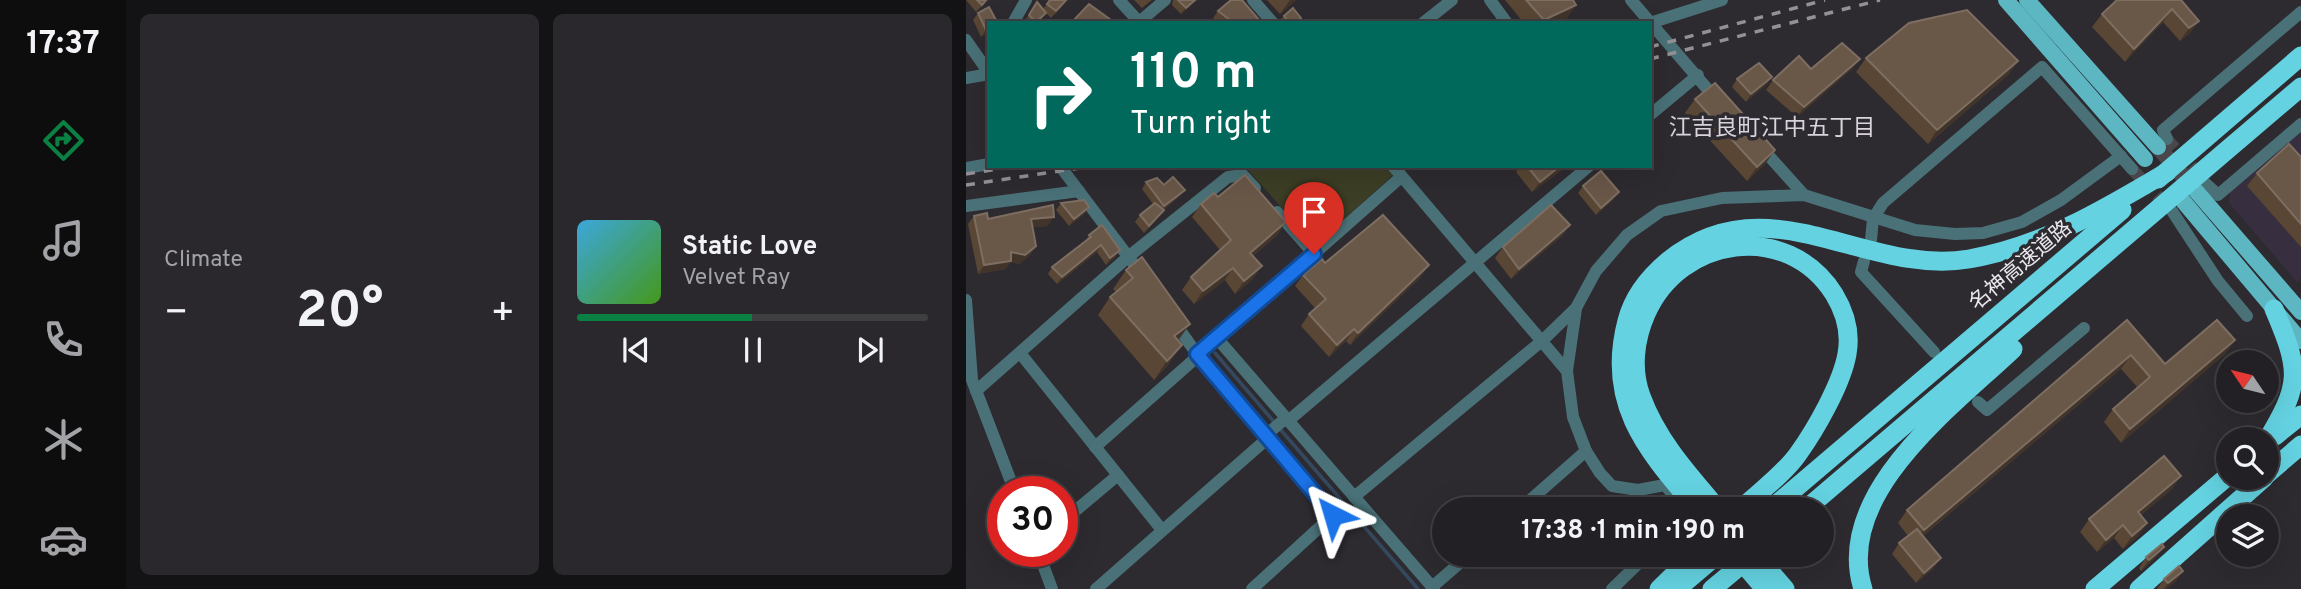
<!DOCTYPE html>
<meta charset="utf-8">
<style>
:root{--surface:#222024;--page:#2a282c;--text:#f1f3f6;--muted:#a2a3a6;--line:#3f3e41;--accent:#0b8043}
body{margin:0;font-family:Overpass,"Noto Sans JP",sans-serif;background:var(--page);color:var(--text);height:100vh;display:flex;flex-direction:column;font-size:26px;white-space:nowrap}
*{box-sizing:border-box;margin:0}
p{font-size:23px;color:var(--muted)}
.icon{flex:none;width:38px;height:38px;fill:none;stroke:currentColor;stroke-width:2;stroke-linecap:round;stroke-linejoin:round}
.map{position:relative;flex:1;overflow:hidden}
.side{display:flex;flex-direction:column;gap:14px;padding:14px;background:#131214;width:840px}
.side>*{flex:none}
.banner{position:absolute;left:21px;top:21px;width:665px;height:147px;border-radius:0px;box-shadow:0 7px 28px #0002,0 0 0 2px var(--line);background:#00695c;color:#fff;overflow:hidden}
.needle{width:46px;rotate:305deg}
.tools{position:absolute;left:1250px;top:350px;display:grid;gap:14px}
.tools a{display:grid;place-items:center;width:63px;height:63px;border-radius:50%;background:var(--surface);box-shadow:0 7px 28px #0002,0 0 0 2px var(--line);font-size:35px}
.speed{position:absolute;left:21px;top:476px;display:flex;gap:14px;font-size:35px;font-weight:700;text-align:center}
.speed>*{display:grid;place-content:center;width:91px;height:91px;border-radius:50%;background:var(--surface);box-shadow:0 7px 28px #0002,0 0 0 2px var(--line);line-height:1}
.speed .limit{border:10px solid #d22;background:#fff;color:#111}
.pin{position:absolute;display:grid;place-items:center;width:60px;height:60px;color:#fff;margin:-72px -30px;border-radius:50% 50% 50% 0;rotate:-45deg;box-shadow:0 0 7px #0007}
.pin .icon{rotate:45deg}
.me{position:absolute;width:77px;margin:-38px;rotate:320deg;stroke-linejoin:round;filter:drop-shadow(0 0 5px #0008)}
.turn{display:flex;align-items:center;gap:24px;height:147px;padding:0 28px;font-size:32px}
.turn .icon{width:91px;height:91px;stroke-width:2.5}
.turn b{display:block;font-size:49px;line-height:60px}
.big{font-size:52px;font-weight:700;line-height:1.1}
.side .widget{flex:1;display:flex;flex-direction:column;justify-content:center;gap:10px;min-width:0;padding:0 24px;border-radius:10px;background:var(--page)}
.song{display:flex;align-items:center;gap:21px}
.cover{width:84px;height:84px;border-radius:10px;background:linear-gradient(135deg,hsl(200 70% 55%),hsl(100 70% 35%))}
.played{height:7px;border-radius:4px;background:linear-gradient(90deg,var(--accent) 50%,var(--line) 50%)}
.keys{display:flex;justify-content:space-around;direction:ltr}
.heat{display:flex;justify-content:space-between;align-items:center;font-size:38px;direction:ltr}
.side .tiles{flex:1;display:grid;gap:14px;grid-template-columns:repeat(2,1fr)}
.trip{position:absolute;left:466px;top:497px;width:402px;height:70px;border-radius:35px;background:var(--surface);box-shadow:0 7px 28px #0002,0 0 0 2px var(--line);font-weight:700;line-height:70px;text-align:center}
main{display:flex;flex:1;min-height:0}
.tabs{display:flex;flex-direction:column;width:126px;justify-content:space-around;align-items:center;background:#0e0d0e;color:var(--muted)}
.tabs .icon{width:49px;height:49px}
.tabs .active{color:var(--accent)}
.tabs b{font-size:32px;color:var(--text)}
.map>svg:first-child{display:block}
.commercial{fill:#372f3f}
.green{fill:#3c3e25}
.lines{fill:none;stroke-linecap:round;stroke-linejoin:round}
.stream{stroke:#35495e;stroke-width:3.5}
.minor-tunnel{stroke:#49464c;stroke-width:12;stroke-dasharray:12 6;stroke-linecap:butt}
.major-tunnel{stroke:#49464c;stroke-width:16;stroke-dasharray:16 8;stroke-linecap:butt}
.minor{stroke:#497177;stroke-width:12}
.major{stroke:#5db7c3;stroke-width:16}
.highway{stroke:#64d2e1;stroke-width:19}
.rail{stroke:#949196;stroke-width:3.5;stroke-dasharray:9 9;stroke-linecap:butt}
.highway-bridge{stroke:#64d2e1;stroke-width:19}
.wall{fill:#594634}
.shaded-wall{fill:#41342a}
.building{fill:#695748;stroke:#7d6e61;stroke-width:2}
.route-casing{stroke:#114b97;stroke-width:18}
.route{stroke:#1a73e8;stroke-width:12}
.labels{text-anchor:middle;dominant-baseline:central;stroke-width:7;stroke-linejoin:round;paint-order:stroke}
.street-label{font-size:21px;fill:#eae7ec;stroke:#2d2a30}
.neighbourhood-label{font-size:23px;fill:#d8d3dc;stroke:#2d2a30}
</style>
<main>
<nav class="tabs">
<b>17:37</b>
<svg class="icon active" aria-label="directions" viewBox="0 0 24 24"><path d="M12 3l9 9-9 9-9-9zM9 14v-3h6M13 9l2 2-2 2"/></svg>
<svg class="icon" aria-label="music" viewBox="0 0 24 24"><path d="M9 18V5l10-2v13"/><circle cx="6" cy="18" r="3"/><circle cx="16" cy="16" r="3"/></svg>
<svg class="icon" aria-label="phone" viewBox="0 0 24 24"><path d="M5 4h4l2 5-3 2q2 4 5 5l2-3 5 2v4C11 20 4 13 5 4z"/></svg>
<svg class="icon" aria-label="climate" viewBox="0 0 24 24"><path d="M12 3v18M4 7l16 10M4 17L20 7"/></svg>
<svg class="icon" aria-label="car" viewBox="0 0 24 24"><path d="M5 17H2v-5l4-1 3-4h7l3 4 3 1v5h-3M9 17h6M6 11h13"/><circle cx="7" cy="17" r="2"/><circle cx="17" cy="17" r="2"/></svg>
</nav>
<section class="side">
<div class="tiles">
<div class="widget"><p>Climate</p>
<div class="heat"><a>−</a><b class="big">20°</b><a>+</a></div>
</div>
<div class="widget">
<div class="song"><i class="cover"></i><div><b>Static Love</b><p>Velvet Ray</p></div></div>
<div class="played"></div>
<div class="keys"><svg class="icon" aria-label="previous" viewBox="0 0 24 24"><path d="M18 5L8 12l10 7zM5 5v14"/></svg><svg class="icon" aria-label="pause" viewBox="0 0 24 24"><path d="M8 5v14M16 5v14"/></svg><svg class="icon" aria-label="next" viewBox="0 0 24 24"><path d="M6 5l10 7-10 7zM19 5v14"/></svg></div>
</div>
</div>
</section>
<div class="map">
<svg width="1335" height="589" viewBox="0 0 1335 589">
<rect width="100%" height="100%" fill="#2d2a30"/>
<path class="commercial" d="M1335,130v148l-4,4 -68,-79 1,-13z"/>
<path class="green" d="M302,166h117l8,9 -78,70 -67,-75z"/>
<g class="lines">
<g class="stream">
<path d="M249,353l60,70"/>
<path d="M314,429l138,160"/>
</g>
<g class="minor-tunnel">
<path d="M1201,139l36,41"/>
<path d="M1166,169l36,38"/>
</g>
<path class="major-tunnel" d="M1192,147l37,43"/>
<g class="minor">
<path d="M153,0l21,23"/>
<path d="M287,0l20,23"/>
<path d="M524,0l17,23"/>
<path d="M665,0l85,99"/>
<path d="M47,23l13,-23"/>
<path d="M172,23l27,-23"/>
<path d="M457,23l29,-23"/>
<path d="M684,23l72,-23"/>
<path d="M0,40l23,33"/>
<path d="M0,78l23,-4"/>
<path d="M684,115l48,-40"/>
<path d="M1201,139l-4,-9 138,-118"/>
<path d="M794,146l44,49"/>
<path d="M94,166l82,109"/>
<path d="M427,166l174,205 6,46 13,34 14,22 12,13 26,4 27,-5 9,11"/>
<path d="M0,168l23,-4"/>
<path d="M1239,183l13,12 83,-71"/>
<path d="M0,206l113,-15"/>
<path d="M1206,211l46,70 29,35"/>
<path d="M311,212l37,42"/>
<path d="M905,240l2,-21 10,-16 159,-136 90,102"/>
<path d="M898,261l-3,11 73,80"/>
<path d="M0,300l6,80 43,112"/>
<path d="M208,322l23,32 136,161 -81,74"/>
<path d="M250,337l218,252"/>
<path d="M54,353l142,177"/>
<path d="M601,371l9,-62"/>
<path d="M10,391l152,-134 100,-80 15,-2 12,13"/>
<path d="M1012,402l9,8 97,-82"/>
<path d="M322,421l301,-255"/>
<path d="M300,435l20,-17"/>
<path d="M129,447l306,-270"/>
<path d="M388,497l189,-157 33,-32 20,-37 31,-36 34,-24 61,-13 82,-3 111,35 40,4 28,-1 39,-11 39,-22 60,-44"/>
<path d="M554,509l66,-58"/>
<path d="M96,522l56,-47"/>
<path d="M72,551l14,38"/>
<path d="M466,587l37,-32"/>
<path d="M130,589l172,-151"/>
<path d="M646,589l35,-34"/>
</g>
<g class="major">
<path d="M1040,0l139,159"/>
<path d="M1061,0l131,147"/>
<path d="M1230,191l105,121"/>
<path d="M1217,201l118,140"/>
</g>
<g class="highway">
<path d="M1192,179l143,-123"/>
<path d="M1309,436l26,-21"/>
<path d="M1300,442c35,-58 35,-70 8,-133"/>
<path d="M1300,475l35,-30"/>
<path d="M731,509c-50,-59 -92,-105 -70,-188 6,-24 22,-44 41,-60 100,-81 198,16 301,-2 74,-13 134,-49 198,-87"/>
<path d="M752,509c-30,-35 -61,-69 -77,-113 -10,-27 -6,-57 5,-82 34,-78 141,-94 188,-20 11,18 17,38 13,60 -5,29 -31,75 -49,100 -14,20 -39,38 -57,55"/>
<path d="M805,509l351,-299"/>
<path d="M840,509l495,-422"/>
<path d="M790,555l29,34"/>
<path d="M693,589l35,-34"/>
<path d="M711,589l40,-34"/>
<path d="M746,589l41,-34"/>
<path d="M897,589c-30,-95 89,-182 150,-240"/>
<path d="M1129,589l133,-113"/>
<path d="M1173,589l125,-111"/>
</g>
<g class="rail">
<path d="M684,47l175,-47"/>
<path d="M684,59l230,-59"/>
<path d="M0,174l52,-8"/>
<path d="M0,185l127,-19"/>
</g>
<path class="highway-bridge" d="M770,555l29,34"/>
</g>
<g class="wall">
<path d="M0,0h22l-12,12z"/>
<path d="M84,0h18l-17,18 -5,-5 -8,10 -14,-1 13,-20 6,7z"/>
<path d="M168,0h18l-10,8z"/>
<path d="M207,0h24l-16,14 -9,-9z"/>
<path d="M301,0h29l-16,14z"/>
<path d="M539,0h68l3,5 -10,14 -8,4h-34z"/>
<path d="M1215,0l18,21 -10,13 -9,7 -17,-19 -38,40 -33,-35 10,-13z"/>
<path d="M252,11l41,12h-39l-7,-5z"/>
<path d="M12,13l11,18 -8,6 -8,-17z"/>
<path d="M318,16l15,5 -2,2h-13l-3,-4z"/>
<path d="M900,58l152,3 -10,14 -80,69 -72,-72z"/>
<path d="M887,68l-56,49 -31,-27 7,-10 38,-11z"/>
<path d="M771,79l30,5 -21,18 -14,-15z"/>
<path d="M729,99l80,51 -10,14 -18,17 -62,-68z"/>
<path d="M1335,157v90l-54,-61 10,-13z"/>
<path d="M554,166h44l-2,4 -30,22 -16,-20z"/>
<path d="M180,182l18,3 16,11 -17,14 -5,7 -14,16 -9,-11 5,-7 13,-11 -11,-15z"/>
<path d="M617,186l31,13 -18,16 -18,-22z"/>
<path d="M252,197l68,25 -9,13 -24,21v23l-18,15 -10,-14 -31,24 -12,-14 9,-13 29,-27 -28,-33 9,-13z"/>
<path d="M95,203l28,4 -5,7 -15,12 -13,-16z"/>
<path d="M8,216l14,3 60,7 -16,1 4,19 -6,9 -11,9 -8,-2 -6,7 -27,5 -10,-50z"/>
<path d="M604,225l-8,11 -51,43 -16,-21 8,-11z"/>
<path d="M123,235l31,15 -5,7 -9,8 -9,-13 -40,32 -9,-10 4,-7 33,-25z"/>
<path d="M176,257l36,84 -9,23 -15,16 -56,-65 12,-18 6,-5 -3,-3 13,-19z"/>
<path d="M359,263l96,14 -71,68 -4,-4 -17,16 -28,-31 8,-12 6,-6 -20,-22 8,-11z"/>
<path d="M1161,320l38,44 70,-24 -10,14 -104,89 -17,-21 9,-13 25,-21 -17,-19 -198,167 10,33 -17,14 -24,-29 7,-11 9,-7 -10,-13 9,-13z"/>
<path d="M1215,476l-9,13 -31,26 6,8 -9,13 -15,13 -9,-11 -17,14 -17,-20 9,-13z"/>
<path d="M1198,547l-8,10 -15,14 -2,-3 7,-11z"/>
<path d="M1217,571l-7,10 -10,8h-9l7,-10z"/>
</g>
<g class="shaded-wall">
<path d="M229,0h2l-16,14 5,-6z"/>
<path d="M324,0h6l-16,14z"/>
<path d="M610,5l-10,14 -8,4h-15l1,-3z"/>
<path d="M1206,9l-9,13 -38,40 9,-13z"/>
<path d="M1233,21l-10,13 -9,7 9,-13z"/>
<path d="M23,28v3l-8,6 5,-7z"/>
<path d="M894,59l-7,9 -56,49 7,-10z"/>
<path d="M1052,61l-10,14 -80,69 9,-14z"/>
<path d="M806,77l-5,7 -21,18 5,-8z"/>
<path d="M809,150l-10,14 -18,17 10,-14z"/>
<path d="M594,166h4l-2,4 -30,22 8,-10z"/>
<path d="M219,190l-5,6 -20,16 4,-6z"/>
<path d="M653,192l-5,7 -18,16 5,-7z"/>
<path d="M123,207l-5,7 -15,12 5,-7z"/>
<path d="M88,217l-6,9 -23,2 6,-9z"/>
<path d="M320,222l-9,13 -36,31 9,-13z"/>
<path d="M604,225l-8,11 -51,43 8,-10z"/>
<path d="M135,245l-4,7 -40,32 5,-7z"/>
<path d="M70,246l-6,9 -11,9 -8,-2 -6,7 -27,5 6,-9 27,-13z"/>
<path d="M154,250l-5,7 -9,8 4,-7z"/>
<path d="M463,265l-8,12 -71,68 8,-12z"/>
<path d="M296,266l-9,13 -18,15 9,-13z"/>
<path d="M267,268l-8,12 -31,24 9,-13z"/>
<path d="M224,324l-13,18 -3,-6z"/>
<path d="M388,329l-8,12 -17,16 8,-12z"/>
<path d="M1269,340l-10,14 -104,89 9,-14z"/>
<path d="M216,345l-13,19 -15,16 13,-19z"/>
<path d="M1165,355l-10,14 -207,174 10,-13z"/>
<path d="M1215,476l-9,13 -43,36 9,-13z"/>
<path d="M1181,523l-9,13 -15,13 9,-13z"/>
<path d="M1157,525l-9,13 -17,14 9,-12z"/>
<path d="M1198,547l-8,10 -15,14 8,-11z"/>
<path d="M975,558l-8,11 -17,14 8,-10z"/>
<path d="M1217,571l-7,10 -10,8h-2l4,-6z"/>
</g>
<g class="building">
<path d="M11,0h9l-4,5z"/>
<path d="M84,0h16l-10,11 -9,-7z"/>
<path d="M212,0h17l-9,8z"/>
<path d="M265,0h11l18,21 -2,2h-24l-16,-12z"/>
<path d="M560,0h47l3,5 -32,15z"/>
<path d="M1151,0h64l18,21 -10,7 -17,-19 -38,40 -32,-35z"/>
<path d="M71,2l9,11 -10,9 -7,-7z"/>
<path d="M123,4l22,16 -2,3h-38z"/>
<path d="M23,7l8,15 -8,1v5l-3,2 -8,-17z"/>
<path d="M327,8l8,10 -6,5h-6l-5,-7z"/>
<path d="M1001,10l51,51 -81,69 -71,-72 43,-35z"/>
<path d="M876,43l18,16 -56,48 -31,-27 26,-24 12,13z"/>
<path d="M793,63l13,14 -21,17 -14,-15z"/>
<path d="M749,83l60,67 -18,17 -62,-68z"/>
<path d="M1323,144l12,13v67l-44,-51z"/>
<path d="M561,166h33l-20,16z"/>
<path d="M635,171l18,21 -18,16 -18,-22z"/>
<path d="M279,175l41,47 -36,31 12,13 -18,15 -11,-13 -30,23 -12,-14 40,-37 -30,-36 13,-11 4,4z"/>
<path d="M207,177l12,13 -21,16 -18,-24 11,-4 7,7z"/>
<path d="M118,200l5,7 -15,12 -13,-16z"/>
<path d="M189,203l9,7 -15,16 -9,-11z"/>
<path d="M87,205l1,12 -23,2 5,27 -11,9 -14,-3v9l-27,4 -10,-49 13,-3 1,6z"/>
<path d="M585,205l19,20 -51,44 -16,-22z"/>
<path d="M417,215l46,50 -71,68 -4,-4 -17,16 -28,-31 17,-15 -23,-24 19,-16 3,4z"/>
<path d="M136,225l18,25 -10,8 -9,-13 -39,32 -10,-10 39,-30 -2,-2z"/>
<path d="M176,257l48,67 -16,12 8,9 -15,16 -57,-64 23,-19 -7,-8z"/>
<path d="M1161,320l38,44 52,-44 18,20 -105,89 -17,-20 37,-32 -19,-22 -207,175 -17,-20z"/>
<path d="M1198,456l17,20 -43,36 9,11 -15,13 -9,-11 -17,15 -17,-21z"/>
<path d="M951,529l24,29 -17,15 -25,-30z"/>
<path d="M1196,544l2,3 -15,13 -3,-3z"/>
<path d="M1213,566l4,5 -15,12 -4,-4z"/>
</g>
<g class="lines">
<g class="route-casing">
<path id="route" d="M348,254l-117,100 136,161"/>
</g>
<use href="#route" class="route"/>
</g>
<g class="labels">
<g class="street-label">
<text transform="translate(1055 266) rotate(-40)">名神高速道路</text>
</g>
<g class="neighbourhood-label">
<text x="806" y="129">江吉良町江中五丁目</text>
</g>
</g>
</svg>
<div class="tools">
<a><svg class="needle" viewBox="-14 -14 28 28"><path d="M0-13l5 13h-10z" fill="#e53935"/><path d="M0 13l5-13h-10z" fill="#a2a3a6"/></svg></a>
<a><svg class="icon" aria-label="search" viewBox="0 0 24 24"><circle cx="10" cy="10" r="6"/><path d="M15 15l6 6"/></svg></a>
<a><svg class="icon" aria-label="layers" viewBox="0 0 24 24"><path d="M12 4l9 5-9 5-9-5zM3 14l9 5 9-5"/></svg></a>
</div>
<div class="speed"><div class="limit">30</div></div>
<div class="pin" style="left:348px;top:254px;background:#d93025"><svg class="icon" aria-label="arrive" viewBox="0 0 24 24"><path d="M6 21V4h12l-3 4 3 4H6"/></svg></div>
<svg class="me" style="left:367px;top:515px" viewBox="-20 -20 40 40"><path d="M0-17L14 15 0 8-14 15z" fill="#1a73e8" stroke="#fff" stroke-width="4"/></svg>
<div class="trip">17:38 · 1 min · 190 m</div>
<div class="banner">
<div class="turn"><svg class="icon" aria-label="right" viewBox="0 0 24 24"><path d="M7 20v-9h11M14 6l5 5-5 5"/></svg><div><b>110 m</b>Turn right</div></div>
</div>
</div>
</main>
